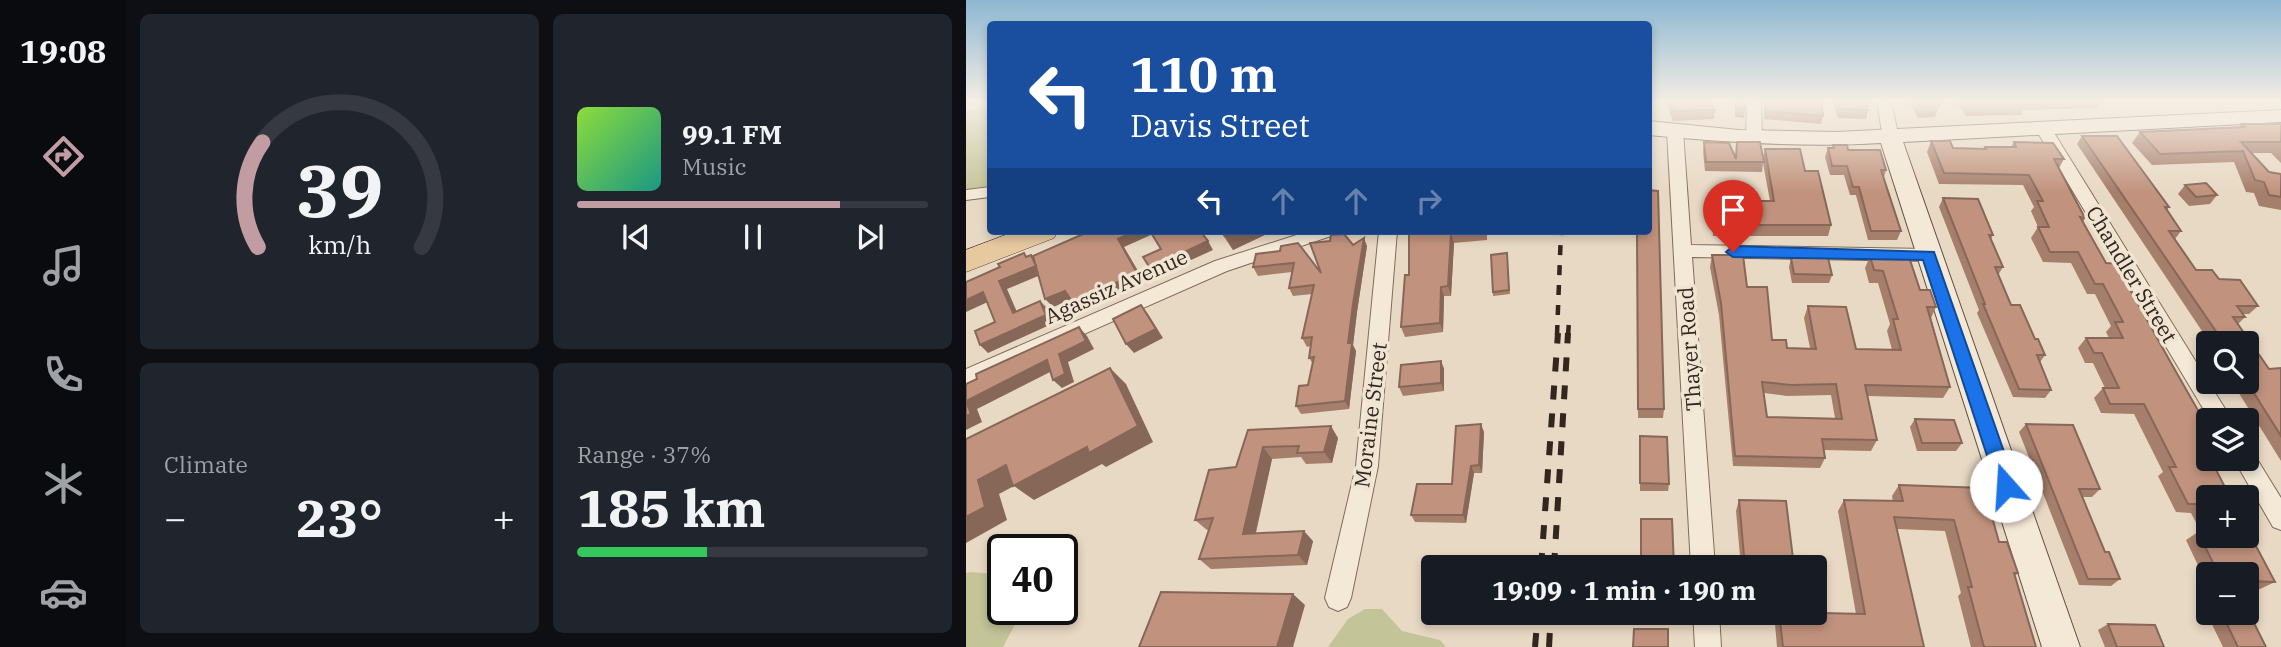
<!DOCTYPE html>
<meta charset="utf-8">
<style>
:root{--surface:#171b24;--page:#20242c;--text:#f1f3f6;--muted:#9ea1a6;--line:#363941;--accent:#c19da3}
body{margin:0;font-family:"IBM Plex Serif",serif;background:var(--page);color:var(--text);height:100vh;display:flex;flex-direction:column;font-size:26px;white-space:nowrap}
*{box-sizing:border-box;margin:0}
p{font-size:23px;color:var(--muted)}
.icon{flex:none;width:38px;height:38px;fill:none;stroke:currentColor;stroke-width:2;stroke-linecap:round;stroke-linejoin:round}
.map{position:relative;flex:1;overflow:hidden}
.side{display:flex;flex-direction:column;gap:14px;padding:14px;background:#0d0f14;width:840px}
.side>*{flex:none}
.banner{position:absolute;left:21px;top:21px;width:665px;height:214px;border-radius:7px;box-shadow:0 4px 10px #0003;background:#1a4fa0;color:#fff;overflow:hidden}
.fabs{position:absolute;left:1230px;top:331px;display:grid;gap:14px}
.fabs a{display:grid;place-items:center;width:63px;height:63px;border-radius:7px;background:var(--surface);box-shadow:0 4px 10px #0003;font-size:35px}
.speed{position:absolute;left:21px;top:534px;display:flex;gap:14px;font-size:35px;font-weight:700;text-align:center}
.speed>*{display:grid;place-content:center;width:91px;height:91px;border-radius:50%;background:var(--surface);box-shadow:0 4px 10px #0003;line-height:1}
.speed .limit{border:4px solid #111;border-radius:10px;background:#fff;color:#111}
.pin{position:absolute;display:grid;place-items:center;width:60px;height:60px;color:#fff;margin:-72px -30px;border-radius:50% 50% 50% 0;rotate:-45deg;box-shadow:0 0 7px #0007}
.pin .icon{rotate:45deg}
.me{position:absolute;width:77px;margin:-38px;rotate:341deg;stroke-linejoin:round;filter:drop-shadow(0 0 5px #0008)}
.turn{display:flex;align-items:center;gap:24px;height:147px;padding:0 28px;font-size:32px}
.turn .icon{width:91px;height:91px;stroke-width:2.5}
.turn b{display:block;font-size:49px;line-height:60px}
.lanes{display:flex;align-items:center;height:66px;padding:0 28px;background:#0003;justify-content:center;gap:35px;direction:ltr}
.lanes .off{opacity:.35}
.big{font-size:52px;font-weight:800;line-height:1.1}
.side .card{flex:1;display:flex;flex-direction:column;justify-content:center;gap:10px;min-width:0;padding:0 24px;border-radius:10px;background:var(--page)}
.side .dial{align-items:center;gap:0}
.dial svg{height:182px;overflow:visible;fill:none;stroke:var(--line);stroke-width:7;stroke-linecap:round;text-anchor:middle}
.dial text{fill:var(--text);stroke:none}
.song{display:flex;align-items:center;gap:21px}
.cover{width:84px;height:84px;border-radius:10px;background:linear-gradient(135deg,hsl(90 70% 55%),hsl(170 70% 35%))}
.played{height:7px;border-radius:4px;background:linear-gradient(90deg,var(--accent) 75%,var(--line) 75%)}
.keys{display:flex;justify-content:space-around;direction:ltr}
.heat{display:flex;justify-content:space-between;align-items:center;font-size:38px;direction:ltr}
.charge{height:10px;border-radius:5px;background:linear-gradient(90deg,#34c759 37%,var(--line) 0)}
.side .tiles{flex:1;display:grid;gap:14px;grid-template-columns:repeat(2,1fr)}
.trip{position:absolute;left:455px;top:555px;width:406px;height:70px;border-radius:7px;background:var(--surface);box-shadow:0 4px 10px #0003;font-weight:800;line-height:70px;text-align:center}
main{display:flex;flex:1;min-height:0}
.tabs{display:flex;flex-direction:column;width:126px;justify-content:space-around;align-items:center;background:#090b0e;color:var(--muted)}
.tabs .icon{width:49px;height:49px}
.tabs .active{color:var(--accent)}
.tabs b{font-size:32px;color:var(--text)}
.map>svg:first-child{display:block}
.green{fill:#c4c499}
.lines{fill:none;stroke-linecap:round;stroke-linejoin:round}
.street-casing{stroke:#806c5d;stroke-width:2}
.secondary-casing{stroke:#624d40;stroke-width:2}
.primary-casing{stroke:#4e3b30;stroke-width:1}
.street{fill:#f4e8d6;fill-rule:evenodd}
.secondary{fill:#f4e8d6;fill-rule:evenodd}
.primary{fill:#e7c9a0;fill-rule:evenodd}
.rail-far1{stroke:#32261f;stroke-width:4.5;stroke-dasharray:10 10;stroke-linecap:butt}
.rail{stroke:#32261f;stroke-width:6;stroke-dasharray:14 14;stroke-linecap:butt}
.wall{fill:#a67e6c;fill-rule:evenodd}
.shaded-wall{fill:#876758}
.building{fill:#c1937e;stroke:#876758;stroke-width:2;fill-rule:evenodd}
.route{fill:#1a73e8;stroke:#114b97;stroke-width:2}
.labels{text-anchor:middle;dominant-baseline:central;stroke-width:7;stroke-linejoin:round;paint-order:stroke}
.street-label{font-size:21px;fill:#32261f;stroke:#f0e4d2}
</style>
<main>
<nav class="tabs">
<b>19:08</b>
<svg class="icon active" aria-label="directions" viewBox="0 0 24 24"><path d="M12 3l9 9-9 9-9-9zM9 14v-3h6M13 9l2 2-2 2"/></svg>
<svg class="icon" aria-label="music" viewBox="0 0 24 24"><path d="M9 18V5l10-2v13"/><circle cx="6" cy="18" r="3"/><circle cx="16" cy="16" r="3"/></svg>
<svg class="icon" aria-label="phone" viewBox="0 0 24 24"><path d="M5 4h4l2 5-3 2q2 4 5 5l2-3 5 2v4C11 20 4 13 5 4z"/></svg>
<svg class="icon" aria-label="climate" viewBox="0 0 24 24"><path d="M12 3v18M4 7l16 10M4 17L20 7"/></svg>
<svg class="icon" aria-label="car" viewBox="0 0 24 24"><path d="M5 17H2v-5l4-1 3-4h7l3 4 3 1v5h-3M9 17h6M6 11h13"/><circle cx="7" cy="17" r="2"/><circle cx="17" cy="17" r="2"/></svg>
</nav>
<section class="side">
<div class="tiles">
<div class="card dial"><svg viewBox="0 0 100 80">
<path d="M14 69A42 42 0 1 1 86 69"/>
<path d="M14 69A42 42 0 0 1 16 23" stroke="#c19da3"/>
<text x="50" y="56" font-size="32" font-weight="700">39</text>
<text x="50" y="72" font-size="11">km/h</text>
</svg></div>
<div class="card">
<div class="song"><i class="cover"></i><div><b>99.1 FM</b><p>Music</p></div></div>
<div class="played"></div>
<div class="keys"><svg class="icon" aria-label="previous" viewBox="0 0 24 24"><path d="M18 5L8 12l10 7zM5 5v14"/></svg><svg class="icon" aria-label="pause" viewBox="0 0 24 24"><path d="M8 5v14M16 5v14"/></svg><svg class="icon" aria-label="next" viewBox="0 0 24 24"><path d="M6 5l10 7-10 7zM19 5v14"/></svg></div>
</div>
<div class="card"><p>Climate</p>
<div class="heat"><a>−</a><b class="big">23°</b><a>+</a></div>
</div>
<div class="card"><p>Range · 37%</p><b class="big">185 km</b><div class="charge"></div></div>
</div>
</section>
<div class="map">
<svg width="1315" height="647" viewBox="0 0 1315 647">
<rect width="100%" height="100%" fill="#e8d9c4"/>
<g class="green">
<path d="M24,104v82l-24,3v-78z"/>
<path d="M4,572l26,2 7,3v32h20l-20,38h-37v-74z"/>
<path d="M399,609h17l20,22 38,9 6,7h-118l20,-28z"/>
</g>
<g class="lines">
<g class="street-casing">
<g id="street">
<path d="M781,102h14l1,36 -8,5 -8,-5z"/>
<path d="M911,102h14l8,36 -3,3h-10l-3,-3z"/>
<path d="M1077,123l8,5 181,292h-22l-175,-292z"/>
<path d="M709,126l8,5 8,114 237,4 6,1 3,5 -3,5 -6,1 -236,-4 23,310h-24l-24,-436z"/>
<path d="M24,187v10l-24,3v-10z"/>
<path d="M343,231h28l-3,4 -107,36 -261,115v-17l249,-108z"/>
<path d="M413,231h18l-19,235 -27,132 -4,9 -9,4 -9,-4 -4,-9 31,-132z"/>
<path d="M1281,449l5,2 29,47v32l-8,-3 -40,-69h14z"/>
<path d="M727,612h26l2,35h-26z"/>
</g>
</g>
<g class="secondary-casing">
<path id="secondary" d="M1315,110v12l-378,20 177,505h-38l-161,-504c-78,5 -155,-1 -233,-8v-14l91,9 97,2z"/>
</g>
<g class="primary-casing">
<path id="primary" d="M50,231h42l-4,7 -88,34v-22z"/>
</g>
<use href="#street" class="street"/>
<use href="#secondary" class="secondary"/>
<use href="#primary" class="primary"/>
<g class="rail-far1">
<path d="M591,335l4,-104"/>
<path d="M602,335l1,-13"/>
</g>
<g class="rail">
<path d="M575,567l17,-234"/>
<path d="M588,567l14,-234"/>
<path d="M569,647l3,-35"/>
<path d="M583,647l2,-35"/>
</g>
</g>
<g class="wall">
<path d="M700,102h45l4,8 -1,9 -41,2z"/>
<path d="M769,102h11l-2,16 -9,-1z"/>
<path d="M798,102h57l2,14 -2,8 -57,-5z"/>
<path d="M867,102h33l2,8 -2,9 -28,-1z"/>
<path d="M943,102h27l3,4 -4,11 -17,1z"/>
<path d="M991,102h144l-4,6 -74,2 -2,5 -55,1z"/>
<path d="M1276,124h39v39l-10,-10h-20l18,19 12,2v36l-22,-4 -5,-13 -8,-1 -12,-30 -82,3 -20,-22 8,-11 99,-5z"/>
<path d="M1116,136l87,71 -2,3 14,21 -6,8 21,31 23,9 39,27 -9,8h-6l2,3 -7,7 31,45 12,-1v93l-49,-79h15v-39h-37l-133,-199z"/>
<path d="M965,141l22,7 31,1 1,-2h26l3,-5 50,17 -5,9 26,50 -2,4 23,41 28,21 -4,6 78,168h21l-9,7h-6l-6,32v39l67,46 -15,7h-13v-15h-39v2h-5l-17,-36 12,-8h3l-10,-19 -15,-1 -18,-36 5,-4 -29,-58 -33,-1 -7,-15 9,-10h2l-12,-25h-8l-7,-15 8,-10h23l-3,-6 5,-6 -16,-32h-8l-16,-31 -28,-1 -12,-24 7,-11 -7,-16 3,-4 -11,-22 -84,-1 -12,-32z"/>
<path d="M738,142l31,14 2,-14 26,17 2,-10 40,22 26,54 -3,11h-115l-2,-25 1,-10h58l-7,-38 -1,9 -57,-1 -2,-19z"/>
<path d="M867,145l15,5 38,20 -2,7 17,54 -4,9h-29l-12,-45h-6l-6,-20h-14l-5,-18 3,-9h4z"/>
<path d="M1219,185l32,10 -7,9 -21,2 -11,-12z"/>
<path d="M977,198l50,37 -2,4 12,28 -5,8 13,30 34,50 -5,7 11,28 -6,8 -32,-1 -36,-84 2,-3 -40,-103z"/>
<path d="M254,231h53l-40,19z"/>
<path d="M443,231h78v9l-33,3 -3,53h-7l-1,36 -38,5 -4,-10 8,-52z"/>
<path d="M671,231l27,178 -1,9h-25z"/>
<path d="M387,245l14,1 -10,66 -4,33 3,6 -7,58 -48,5 -5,-8 12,-21 5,-21 -4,-6 2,-12 -4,1 -5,-9 10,-44 -19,2 -4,-8 3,-16 -34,4 -5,-9 27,-16 41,22z"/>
<path d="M541,253l3,41 -17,2v-4z"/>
<path d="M834,254l17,4 15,17 -3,8h-37l-3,-16 2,-9h7z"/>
<path d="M746,255l35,32 25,53 15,8h23l-6,-30 4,-12 48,43 36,1 -5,-19 3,-7 -12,-41h-9l-4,-15 5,-12 50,34 16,17 -5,11 19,69 -7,11 -75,-2 9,44 -6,11 -47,-1 1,8 -5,10 -87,-2 -14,-151 -9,-48zM798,393l23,3 44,-1 4,23 -68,-1z"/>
<path d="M475,361l3,8v22l-41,5 -4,-9z"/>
<path d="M949,419l47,24 -6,8h-39l-7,-24z"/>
<path d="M1060,424l74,65 -8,8h-10l23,55 15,27 -9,7 -32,-1 -60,-153z"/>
<path d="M282,430l90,8 -6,25 -26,1 -5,-7 -29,2 -16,74 57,8 -6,24 -96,4 -12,-10 10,-29h-2l-12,-10 41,-53z"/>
<path d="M518,432l-2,41h-8l-8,50 -51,-1 -4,-7 41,-31z"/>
<path d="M674,436l29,48 -1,7h-28z"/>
<path d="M933,485l100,57 19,31 -3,3 21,71h-65l-13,-51 3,-3 -16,-62 -48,-2 27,118h-147l-3,-35 82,2 -18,-103 6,-11 49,1 -1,-5z"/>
<path d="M773,500l55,67h-53l-5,-56z"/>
<path d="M1242,606v6h39l19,35h-43l-19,-39z"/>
<path d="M1142,624l56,23h-59l-7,-17z"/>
</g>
<g class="shaded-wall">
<path d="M169,231h15l3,3 -29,13 20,34 -64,30 -7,-8 45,-64z"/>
<path d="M269,231h38l-40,19 -8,-14z"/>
<path d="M485,233l3,10 -3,53 -3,-10z"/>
<path d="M398,238l3,8 -10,66 -4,33 3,6 -7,58 -4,-8 3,-58 5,-39z"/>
<path d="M242,241l5,9 -57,26 -6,-8z"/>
<path d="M65,255l7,8 5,11 -36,15 14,32 -8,-8 -14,-32z"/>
<path d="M475,287l3,9 -1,36 -3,-9z"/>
<path d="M99,291l8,8 -20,8 -8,-8z"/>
<path d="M17,292l9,8 -26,12v-12z"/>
<path d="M74,301l8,8 6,14 -66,30 -8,-8z"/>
<path d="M175,305l7,9 15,24 -29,15 -8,-9z"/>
<path d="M113,327l8,9 7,13 -26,13 6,20 -12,6 -9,-8 6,-26z"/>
<path d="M81,360l9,9 -79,40 5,13 -16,8v-29z"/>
<path d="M475,361l3,8v22l-3,-8z"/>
<path d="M144,368l16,16 27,58 -47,25 -4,-3 -68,36 -20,-14 -15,8 8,26 -41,23v-26l12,-37z"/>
<path d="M515,424l3,8 -2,41 -3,-8z"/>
<path d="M365,426l7,12 -6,25 -8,-11z"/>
<path d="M297,447l9,12 -19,85 -10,-10z"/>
<path d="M505,466l3,7 -8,50 -3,-8z"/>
<path d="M338,531l9,10 -6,24 -9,-10z"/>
<path d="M327,594l12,11 -12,42h-16z"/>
</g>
<g class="building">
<path d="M704,102h41l4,8 -42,1z"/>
<path d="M770,102h10l-1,7 -9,-1z"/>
<path d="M799,102h56l2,14 -57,-5z"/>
<path d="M872,102h28l2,8 -28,-1z"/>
<path d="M953,102h17l3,4 -17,1z"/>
<path d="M1002,102h56l2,3h-55z"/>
<path d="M1276,124h39v18h-40l28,30 12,2v23l-12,-2 -5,-13 -9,-2 -12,-29 -83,3 -20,-22 105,-5z"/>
<path d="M1116,136h35l52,71h-4l16,24h-12l27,39h16l7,9 21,1 18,26h-21l8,11h-12l36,52 12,-1v68l-34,-54v-39h-23z"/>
<path d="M965,141h19l3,7 33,1 -1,-2h31l-2,-5 39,1 11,16h-10l31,59 -5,-1 26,46 16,1 12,20h-7l44,79 37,65v30h2l20,39h-22v17l-5,-10h-15l-19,-37h7l-32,-63h-34l-7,-16h16l-17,-35h-8l-8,-15h37l-8,-16h8l-20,-38h-8l-17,-32h-28l-12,-25h11l-12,-26h6l-14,-26 -85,-2z"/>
<path d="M738,142l25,1 7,16 1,-17h23l4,20h-58z"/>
<path d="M867,145h14l1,5h32l6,20h-5l20,61h-30l-12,-44h-6l-6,-21h-15l-4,-18h6z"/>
<path d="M799,149h35l5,22h13l13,54h-116l-3,-24h62z"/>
<path d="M1240,183l11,12 -21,2 -11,-12z"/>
<path d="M682,190l10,1 6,218h-26l-1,-178h11z"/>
<path d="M977,198l35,1 15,36h-4l14,32h-8l16,38h9l15,34h3l7,16h-8l14,35 -32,-1 -36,-85h2z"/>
<path d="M124,231h45l-17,8 19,34 -64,30 -8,-12 -20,8 -12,-43z"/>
<path d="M184,231h50l8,10 -58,27 -7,-11 18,-8z"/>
<path d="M255,231h14l-10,5z"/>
<path d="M443,231h66l-24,2 -3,53 -7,1 -1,36 -39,4 4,-52h4z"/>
<path d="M378,234l9,11 11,-7 -11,66 -5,39h4l-7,58 -49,5 3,-20 9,-1 6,-28 -5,1 3,-21 -10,1 12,-53 -25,3 5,-25 -41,4 3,-13 24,-3 1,-5 17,-3 23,30 -11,-30 20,-2 1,-6z"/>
<path d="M58,253l2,4 5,-2 5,11 -37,15 14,32 27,-12 6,14 -66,30 -5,-14 20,-9 -12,-30 -17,8v-18l34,-15 -2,-3z"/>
<path d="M541,253l2,37 -16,2 -2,-37z"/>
<path d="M834,254h16l1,4h11l4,17 -38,-1 -3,-16h9z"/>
<path d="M746,255h31l4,32h20l5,53h14l1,8 29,1 -8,-43 38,1 10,42 45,1 -8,-31h5l-15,-48 -9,-1 -4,-14 39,1 11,33h10l6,17h-9l23,80 -85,-2 12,55 -55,-1 3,19 -90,-2 -14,-153zM796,382l29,3 45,-1 6,35 -75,-2z"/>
<path d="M175,305l15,24 -30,15 -13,-25z"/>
<path d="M113,327l7,14 -27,13 6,20 -12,6 -6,-20 -81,41 5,13 -5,2v-32l11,-5 -1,-5z"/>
<path d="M475,361v22l-42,4 2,-22z"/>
<path d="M144,368l28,58 -49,27 -2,-6 -74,39 -7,-21 -28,15 7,27 -19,10v-78z"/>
<path d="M949,419l39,1 8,23h-40z"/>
<path d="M515,424l-2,41 -8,1 -8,49h-52l6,-31h35l4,-58z"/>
<path d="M1060,424l47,1 27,64h-21l26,63h4l11,27h-32z"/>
<path d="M365,426l-7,26 -27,1 2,-7 -36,1 -20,87 61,-3 -6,24 -99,4 14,-41 -18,2 14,-50 27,-3 12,-37z"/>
<path d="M674,436l27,1 2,47 -29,-1z"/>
<path d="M933,485l85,3 15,54h8l11,31h-4l22,74h-52l-16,-60h4l-18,-67 -60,-3 30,130h-141l-4,-35 86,2 -21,-114 59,1z"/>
<path d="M773,500l47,1 8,66h-49z"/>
<path d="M675,519h31l2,48h-33z"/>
<path d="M1281,529l28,53 -28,-1v-7h-14l-2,-5h-15l-18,-37h10v4h39z"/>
<path d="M195,592l132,2 -16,53h-138z"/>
<path d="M1281,609l19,38h-28l-17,-35h26z"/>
<path d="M1142,624l47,1 9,22h-47z"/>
<path d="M668,629h34v18h-35z"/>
</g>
<linearGradient id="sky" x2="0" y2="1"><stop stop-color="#8db7d2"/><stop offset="0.53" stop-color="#f5eee4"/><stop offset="1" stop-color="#f5eee4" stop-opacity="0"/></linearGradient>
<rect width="1315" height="192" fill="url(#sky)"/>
<path class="route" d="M767,246l201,6 82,234 -3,6 -7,3 -6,-3 -3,-6 -74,-226 -190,-3 -7,-5z"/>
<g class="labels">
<g class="street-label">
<text transform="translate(1166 274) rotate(59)">Chandler Street</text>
<text transform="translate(150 286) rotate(-24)">Agassiz Avenue</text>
<text transform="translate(723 349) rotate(-94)">Thayer Road</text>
<text transform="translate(404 415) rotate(-83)">Moraine Street</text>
</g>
</g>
</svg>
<div class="fabs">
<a><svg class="icon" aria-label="search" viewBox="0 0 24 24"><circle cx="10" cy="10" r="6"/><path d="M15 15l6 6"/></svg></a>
<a><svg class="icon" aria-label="layers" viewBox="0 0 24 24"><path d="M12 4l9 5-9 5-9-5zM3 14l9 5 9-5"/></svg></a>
<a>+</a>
<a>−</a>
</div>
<div class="speed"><div class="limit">40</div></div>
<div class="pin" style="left:767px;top:252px;background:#d93025"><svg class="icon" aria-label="arrive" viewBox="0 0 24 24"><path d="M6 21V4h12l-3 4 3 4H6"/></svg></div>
<svg class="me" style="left:1040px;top:486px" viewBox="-20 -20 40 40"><circle r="19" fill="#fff"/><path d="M0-13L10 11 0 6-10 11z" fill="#1a73e8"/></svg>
<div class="trip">19:09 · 1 min · 190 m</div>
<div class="banner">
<div class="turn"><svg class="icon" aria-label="left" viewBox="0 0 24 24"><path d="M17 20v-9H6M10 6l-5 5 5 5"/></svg><div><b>110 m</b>Davis Street</div></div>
<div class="lanes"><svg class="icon" aria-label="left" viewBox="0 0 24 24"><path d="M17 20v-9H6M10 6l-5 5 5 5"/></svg><svg class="icon off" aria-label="ahead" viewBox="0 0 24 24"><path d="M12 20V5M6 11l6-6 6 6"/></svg><svg class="icon off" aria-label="ahead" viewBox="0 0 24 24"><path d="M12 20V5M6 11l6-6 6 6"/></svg><svg class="icon off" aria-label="right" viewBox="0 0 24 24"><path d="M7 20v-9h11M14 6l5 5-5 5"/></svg></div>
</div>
</div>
</main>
